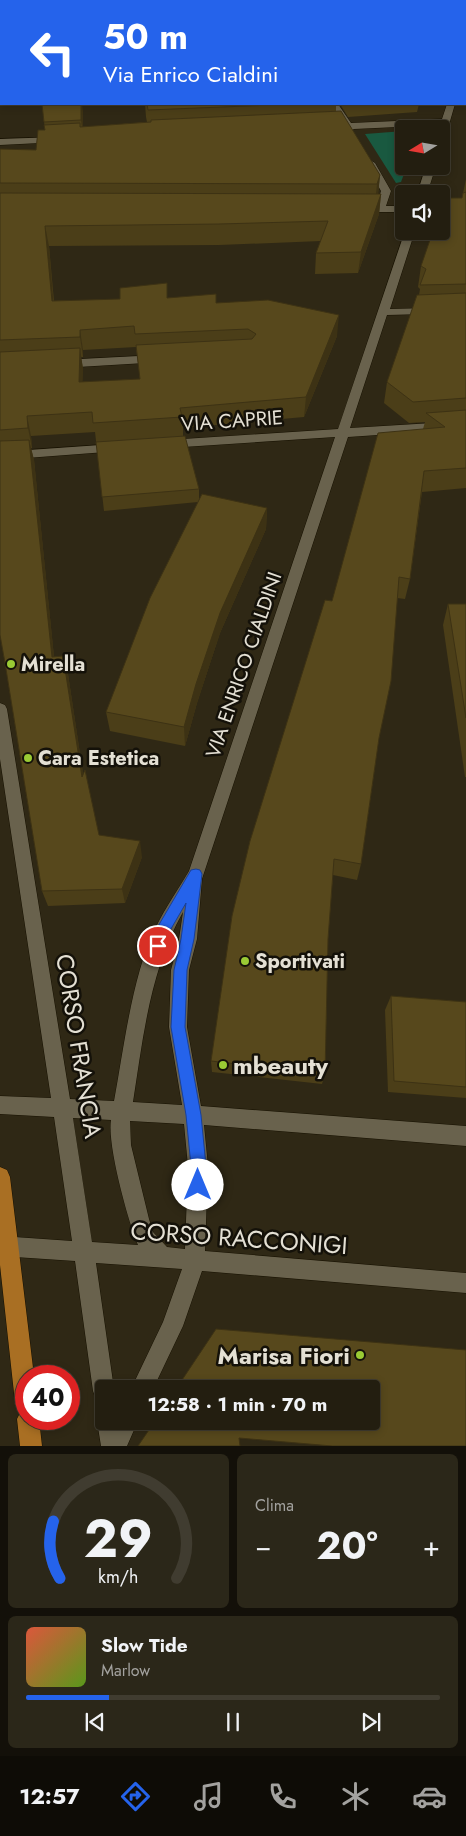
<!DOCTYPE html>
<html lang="it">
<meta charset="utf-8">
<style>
:root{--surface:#231e10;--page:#2b2719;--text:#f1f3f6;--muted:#a3a29f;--line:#403c30;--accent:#2563eb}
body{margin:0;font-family:Jost,sans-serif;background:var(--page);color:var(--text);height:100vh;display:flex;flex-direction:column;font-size:19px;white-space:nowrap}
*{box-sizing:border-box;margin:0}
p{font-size:16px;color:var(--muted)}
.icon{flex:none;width:28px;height:28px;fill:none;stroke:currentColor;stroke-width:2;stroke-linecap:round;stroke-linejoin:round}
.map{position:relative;height:1446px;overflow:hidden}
.sheet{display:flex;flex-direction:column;gap:8px;padding:8px;background:#131009;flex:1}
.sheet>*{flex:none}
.banner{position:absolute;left:0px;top:0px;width:466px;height:105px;box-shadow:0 2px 8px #0003,0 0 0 1px var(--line);background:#2563eb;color:#fff;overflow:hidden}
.needle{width:32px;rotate:259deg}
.tools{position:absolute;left:395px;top:120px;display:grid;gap:10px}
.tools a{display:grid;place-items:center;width:55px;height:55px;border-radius:5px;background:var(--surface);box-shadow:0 2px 8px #0003,0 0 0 1px var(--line);font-size:25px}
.speed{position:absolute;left:15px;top:1365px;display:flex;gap:10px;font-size:25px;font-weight:700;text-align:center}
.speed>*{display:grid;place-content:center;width:65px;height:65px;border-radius:50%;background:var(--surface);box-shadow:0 2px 8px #0003,0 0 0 1px var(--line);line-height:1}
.speed .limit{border:8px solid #d22;background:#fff;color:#111}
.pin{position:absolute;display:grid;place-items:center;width:42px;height:42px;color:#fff;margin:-21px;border:2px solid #fff;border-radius:50%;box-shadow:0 1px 5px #0007}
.me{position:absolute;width:55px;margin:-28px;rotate:0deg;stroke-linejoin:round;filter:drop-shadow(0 0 4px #0008)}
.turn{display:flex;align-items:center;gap:18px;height:105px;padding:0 20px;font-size:22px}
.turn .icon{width:65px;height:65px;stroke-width:2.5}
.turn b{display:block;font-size:35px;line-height:42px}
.big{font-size:38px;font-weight:700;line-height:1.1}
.sheet .card{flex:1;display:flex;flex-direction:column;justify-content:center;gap:8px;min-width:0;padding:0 18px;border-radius:8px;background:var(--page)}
.sheet .dial{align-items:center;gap:0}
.dial svg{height:130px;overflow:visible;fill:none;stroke:var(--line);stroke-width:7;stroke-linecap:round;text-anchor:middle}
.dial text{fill:var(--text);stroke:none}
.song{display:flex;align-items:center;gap:15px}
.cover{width:60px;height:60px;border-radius:8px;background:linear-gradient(135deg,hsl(10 70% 55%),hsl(90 70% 35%))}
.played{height:5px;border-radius:2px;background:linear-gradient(90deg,var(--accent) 20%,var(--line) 20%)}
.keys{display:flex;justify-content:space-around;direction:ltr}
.heat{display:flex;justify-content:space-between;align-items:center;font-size:28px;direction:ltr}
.sheet .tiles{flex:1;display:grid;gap:8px;grid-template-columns:1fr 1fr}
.card:last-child{grid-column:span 2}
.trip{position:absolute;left:95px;top:1380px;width:285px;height:50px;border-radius:5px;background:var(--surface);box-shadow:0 2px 8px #0003,0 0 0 1px var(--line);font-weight:700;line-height:50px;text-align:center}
.tabs{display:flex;height:80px;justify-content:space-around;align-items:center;background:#0e0c06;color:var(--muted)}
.tabs .icon{width:35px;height:35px}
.tabs .on{color:var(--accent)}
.tabs b{font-size:22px;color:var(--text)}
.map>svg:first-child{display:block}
.green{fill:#195940}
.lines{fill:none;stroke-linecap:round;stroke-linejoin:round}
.minor-casing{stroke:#171101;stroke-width:1}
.major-casing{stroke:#171101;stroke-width:1}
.minor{fill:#69624d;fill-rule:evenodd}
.major{fill:#a96f23;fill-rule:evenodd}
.wall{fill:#4b3e18;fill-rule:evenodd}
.shaded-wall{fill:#3d3214}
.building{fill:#57481c;stroke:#3d3214}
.route{fill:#2563eb;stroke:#184099}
.poi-dot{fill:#9acb34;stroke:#141109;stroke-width:2}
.labels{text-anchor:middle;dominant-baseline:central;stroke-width:5;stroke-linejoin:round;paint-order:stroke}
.street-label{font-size:20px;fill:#e4e0d4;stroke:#141109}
.poi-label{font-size:20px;font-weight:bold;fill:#e4e0d4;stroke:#141109;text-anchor:start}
.near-street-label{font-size:24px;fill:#e4e0d4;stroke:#141109}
.near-poi-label{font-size:24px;font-weight:bold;fill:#e4e0d4;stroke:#141109;text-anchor:start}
</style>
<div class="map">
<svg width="466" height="1446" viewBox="0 0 466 1446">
<rect width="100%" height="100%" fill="#2f2815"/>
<path class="green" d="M404,131v35h3l-6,16 -5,1 -31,-49z"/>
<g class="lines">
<g class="minor-casing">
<g id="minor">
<path d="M465,50h1l-1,9z"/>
<path d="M330,104h8l13,19 91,-4 5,-15h8l-9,31 -5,3v-9h-3l2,-4 -86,4 -4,2 -23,-2v-4l16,-1z"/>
<path d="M57,137l5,3 -2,2 -60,3v-6z"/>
<path d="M370,160l5,3 16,28 -5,15h18v6h-44l-5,-3 5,-3h16l5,-15 -16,-28z"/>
<path d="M426,166h10l-9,28h-10z"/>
<path d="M405,231h10l-25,78 76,-2v6l-79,2 -37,113 116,-7v8l-118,8 -146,442 -5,60 -8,31 -2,57 14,79 265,20v20l-262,-21 4,41 -3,85 261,22v20l-264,-22 -19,55 -30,63h-22l32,-67 19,-53 -86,-6 18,126h-10v13l-8,-3 -3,-8 -18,-130 -75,-5v-20l72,5 -18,-124 -54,-3v-18l51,2 -51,-339v-56l5,2 2,4 63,390 44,2c10,-53 18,-126 42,-174 9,-19 22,-37 33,-56l146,-434 -167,11 -6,-4 6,-4 170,-11zM183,912l-4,27 -8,31 -2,57 13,78 -49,-3c10,-64 17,-132 50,-190zM73,1118l38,2c-4,25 17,101 27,125l-46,-3zM130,1121l54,3 4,42 -3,83 -18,-2 -14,-15 -4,-13 -18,-74z"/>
<path d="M158,355l4,1 2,3 -2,3 -101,6 -6,-4 6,-4z"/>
<path d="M115,444l6,4 -2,3 -119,9v-8z"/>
<path d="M104,1412v9h34l-11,25h-26l-4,-25 3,-8z"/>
</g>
</g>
<g class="major-casing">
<path id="major" d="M0,1167l7,3 3,7 24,199h-8v43h13l3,27h-22l-3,-27 4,-8 -3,-1 -3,-8 -15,-137z"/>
</g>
<use href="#minor" class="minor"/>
<use href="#major" class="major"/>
</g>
<g class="wall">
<path d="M0,0l1,1v44h-1z"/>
<path d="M191,0h93v1h-92z"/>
<path d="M292,0h129v1h-128z"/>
<path d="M42,104l41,7v16l64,-5 -1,-5 -1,-13h191v8l44,63 -2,19h3l-2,20 -21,59 -43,1 1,-21 5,-12 -102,4 -170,1 5,55 113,-3 49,5 121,33 -33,81 -121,11v8l16,53v11l68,8 -1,21 -46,104 -23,70 -12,43 -75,-15 -4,-19 92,-210 -94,9 -9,-79 -64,4 1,12h-1l3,12 20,197 14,17 15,100 16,61 43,22 -17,46 -77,3 -6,-15 -37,-228 -5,-28v-486l36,1 9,-20zM136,347l4,32 -58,3 1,-13 -2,-12h2v-7z"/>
<path d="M340,104h79l-2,8 -69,5z"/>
<path d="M466,179v309l-44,4 -12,87 -5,20 -8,-1 -18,140 -18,126 -4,16 -24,-5 -5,64 -3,135 -3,10 -110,-12 -1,-11 121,-460 91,-172 2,-7 -16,1 -25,-20 3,-21 32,-87 1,-6 -2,-2 3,-21 41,-68z"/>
<path d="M448,604h18v173h-1l-22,-152z"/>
<path d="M391,996l75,6v96l-78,-6 -3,-82z"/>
</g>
<g class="shaded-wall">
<rect x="299" y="0" width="42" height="1"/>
<path d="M81,104h1l1,7v22l-2,-13z"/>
<path d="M380,175l-2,20 -3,9 2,-20z"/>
<path d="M381,194l-2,20 -21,59 3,-21z"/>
<path d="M45,226l4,20 6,76 -3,-21z"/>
<path d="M339,315l-2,21 -33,81 2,-20z"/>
<path d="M80,330l3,20v7l-3,-20z"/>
<path d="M80,348l3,21 -1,33 -3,-20z"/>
<path d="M27,416l4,20 1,12 -4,-20z"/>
<path d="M29,440l5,20 22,216 -4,-19z"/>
<path d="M267,508l-1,21 -46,104 -23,70 -12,43 -1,-19 12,-43 24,-71z"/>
<path d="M63,656l5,18 18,119 -4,-16z"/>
<path d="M140,841l2,16 -17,46 -3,-14z"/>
</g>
<g class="building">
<path d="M0,0h116v1h-115v24l-1,1z"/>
<path d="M202,0h35l1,1h-36z"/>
<path d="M335,0h82l-1,1h-81z"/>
<path d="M42,104h39v16l-37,2z"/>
<path d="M147,104h149l-148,6z"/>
<path d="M341,111l39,64 -3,9 -377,-1v-34l36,1 2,-20h7l-1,-5 36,-2v4l71,-5v-2z"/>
<path d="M466,192v92l-46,1 6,-16 -5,-3 12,-35h8v-24l3,-9h18l1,-5z"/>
<path d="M0,193l381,1 -20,58 -45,1 12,-32 -109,3 -174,2 7,75 68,-2v-11l47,-5v15l49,-4v9l52,-3 71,15 -33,82 -126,11 2,9 -89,6 -1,-11 -65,4 1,12 -28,2v-78l80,-4 -1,34 61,-3 -4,-34 116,-6 4,-5 -8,-5 -113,5 -1,-8 -54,4v7l-80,3z"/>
<path d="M466,293v105l-53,4 -26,-20 30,-87z"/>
<path d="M466,410v58l-42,3 -14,108 -11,-2 -8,104 -12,57 -18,126 -27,-5 -6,80 -3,135 -114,-13 21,-145 18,-75 75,-241 7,1 46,-168 67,-6 -19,-14z"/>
<path d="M185,436l14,53 -97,8 -6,-55z"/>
<path d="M29,440l23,217 11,-1 19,121 3,-7 14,65 41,6 -18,48 -80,2 -37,-228 -5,-28v-194z"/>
<path d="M202,494l65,14 -47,105 -24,71 -12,43 -78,-15 44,-114z"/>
<path d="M448,604h18v114z"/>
<path d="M391,996l75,6v85l-72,-6z"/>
<path d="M216,1329l250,21v96h-134l-93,-8 1,8h-102l17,-25h216v-32h-195z"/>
</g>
<path class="route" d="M196,869l4,1 2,4 -8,65 -7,31 -2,57 16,88 5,51 -1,19 -2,5 -5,2 -6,-2 -2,-5 1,-19 -5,-51 -15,-88 3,-57 7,-31 5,-36 -18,31 -5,17 -5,1 -5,-1 -2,-5 6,-18 34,-58z"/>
<g class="poi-dot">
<circle cx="11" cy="664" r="5"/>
<circle cx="28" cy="758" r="5"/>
<circle cx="245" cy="961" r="5"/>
<circle cx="223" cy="1065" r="5"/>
<circle cx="360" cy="1355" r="5"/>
</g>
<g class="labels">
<g class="street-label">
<text transform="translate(232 421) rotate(-4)">VIA CAPRIE</text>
<text transform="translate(244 665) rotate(-71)">VIA ENRICO CIALDINI</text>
</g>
<g class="poi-label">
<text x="21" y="664">Mirella</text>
<text x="38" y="758">Cara Estetica</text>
<text x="255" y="961">Sportivati</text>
</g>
<g class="near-street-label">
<text transform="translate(79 1046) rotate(81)">CORSO FRANCIA</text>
<text transform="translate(239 1238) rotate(4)">CORSO RACCONIGI</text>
</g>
<g class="near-poi-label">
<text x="233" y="1065">mbeauty</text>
<text x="350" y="1355" text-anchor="end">Marisa Fiori</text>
</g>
</g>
</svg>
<div class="tools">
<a><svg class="needle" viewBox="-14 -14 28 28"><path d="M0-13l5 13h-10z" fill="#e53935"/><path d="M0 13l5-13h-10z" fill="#a3a29f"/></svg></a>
<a><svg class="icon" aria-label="sound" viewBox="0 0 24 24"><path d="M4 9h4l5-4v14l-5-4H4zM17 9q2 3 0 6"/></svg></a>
</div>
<div class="speed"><div class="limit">40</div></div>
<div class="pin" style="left:158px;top:946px;background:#d93025"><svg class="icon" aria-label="arrive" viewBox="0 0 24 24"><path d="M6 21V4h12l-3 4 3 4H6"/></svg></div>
<svg class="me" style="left:198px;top:1185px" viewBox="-20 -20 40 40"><circle r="19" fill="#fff"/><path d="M0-13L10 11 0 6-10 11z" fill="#2563eb"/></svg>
<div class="trip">12:58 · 1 min · 70 m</div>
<div class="banner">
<div class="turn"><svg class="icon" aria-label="left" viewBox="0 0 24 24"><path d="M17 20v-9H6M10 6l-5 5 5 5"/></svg><div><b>50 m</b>Via Enrico Cialdini</div></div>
</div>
</div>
<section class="sheet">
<div class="tiles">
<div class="card dial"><svg viewBox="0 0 100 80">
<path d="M14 69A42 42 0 1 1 86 69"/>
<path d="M14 69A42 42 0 0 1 10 34" stroke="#2563eb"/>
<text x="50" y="56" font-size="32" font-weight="700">29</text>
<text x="50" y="72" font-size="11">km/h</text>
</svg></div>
<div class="card"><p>Clima</p>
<div class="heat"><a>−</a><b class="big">20°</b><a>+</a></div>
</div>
<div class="card">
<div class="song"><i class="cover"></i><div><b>Slow Tide</b><p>Marlow</p></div></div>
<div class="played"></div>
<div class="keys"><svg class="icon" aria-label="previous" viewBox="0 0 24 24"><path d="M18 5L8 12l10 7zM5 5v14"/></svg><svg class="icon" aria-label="pause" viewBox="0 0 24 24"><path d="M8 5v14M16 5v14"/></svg><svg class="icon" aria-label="next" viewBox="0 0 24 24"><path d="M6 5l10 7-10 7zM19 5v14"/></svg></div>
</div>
</div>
</section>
<nav class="tabs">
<b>12:57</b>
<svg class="icon on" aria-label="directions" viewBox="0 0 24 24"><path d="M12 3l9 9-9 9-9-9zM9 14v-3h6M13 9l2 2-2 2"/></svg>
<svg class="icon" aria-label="music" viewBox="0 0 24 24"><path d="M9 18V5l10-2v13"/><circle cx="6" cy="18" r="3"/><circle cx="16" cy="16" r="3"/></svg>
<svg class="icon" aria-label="phone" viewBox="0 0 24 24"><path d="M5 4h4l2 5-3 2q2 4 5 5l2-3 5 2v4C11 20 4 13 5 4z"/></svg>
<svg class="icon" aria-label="climate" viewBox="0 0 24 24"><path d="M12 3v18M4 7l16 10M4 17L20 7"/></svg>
<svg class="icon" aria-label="car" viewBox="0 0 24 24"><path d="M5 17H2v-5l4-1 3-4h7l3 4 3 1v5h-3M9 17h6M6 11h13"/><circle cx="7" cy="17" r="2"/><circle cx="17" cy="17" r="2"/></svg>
</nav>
